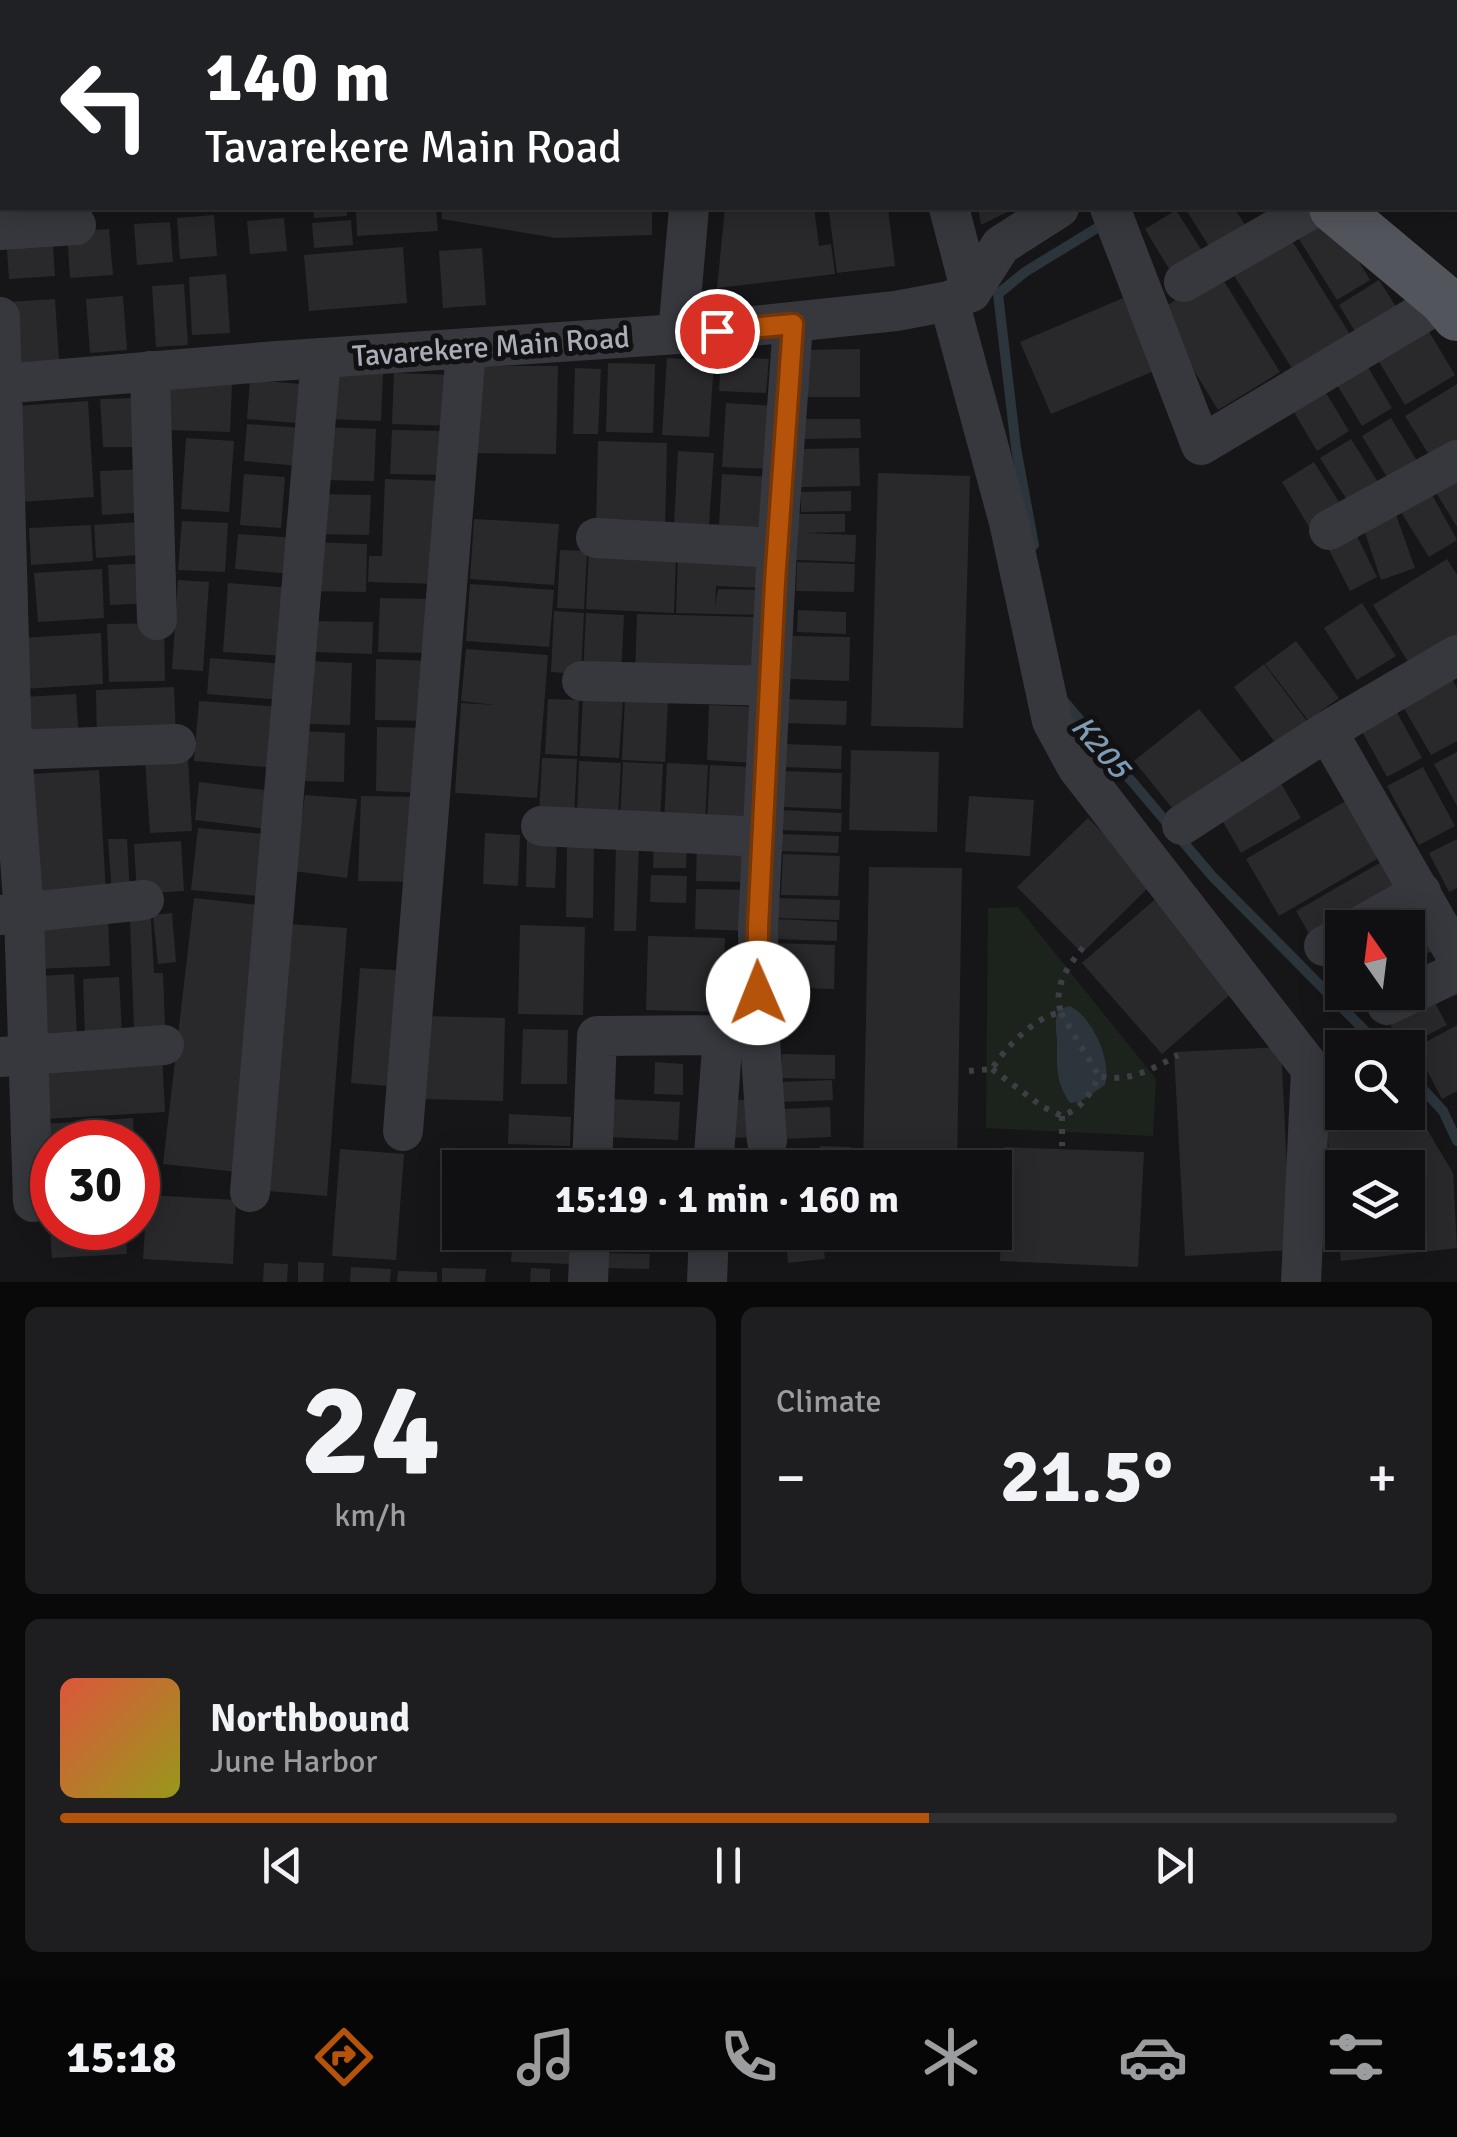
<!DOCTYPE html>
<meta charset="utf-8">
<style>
:root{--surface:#101012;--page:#1e1e20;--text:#f1f3f6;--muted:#9c9d9f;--line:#303032;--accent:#b45309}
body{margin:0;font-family:Signika,sans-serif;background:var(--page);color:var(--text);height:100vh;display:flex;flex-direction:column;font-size:38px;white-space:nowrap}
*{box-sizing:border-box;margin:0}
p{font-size:32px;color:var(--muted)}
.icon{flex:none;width:55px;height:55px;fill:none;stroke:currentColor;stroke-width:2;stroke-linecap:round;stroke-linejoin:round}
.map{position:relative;height:1282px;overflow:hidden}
.side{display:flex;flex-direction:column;gap:25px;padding:25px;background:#09090a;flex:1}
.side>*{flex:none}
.guide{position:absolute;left:0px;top:0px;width:1458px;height:210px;box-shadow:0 5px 25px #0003,0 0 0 2px var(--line);background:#202124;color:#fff;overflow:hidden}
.needle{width:65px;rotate:346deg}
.tools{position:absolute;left:1325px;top:910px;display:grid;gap:20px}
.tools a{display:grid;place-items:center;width:100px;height:100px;border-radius:0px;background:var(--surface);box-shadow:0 5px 25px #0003,0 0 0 2px var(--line);font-size:50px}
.speed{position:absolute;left:30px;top:1120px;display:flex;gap:20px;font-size:50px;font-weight:700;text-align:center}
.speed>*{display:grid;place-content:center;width:130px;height:130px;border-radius:50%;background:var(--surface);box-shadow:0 5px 25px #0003,0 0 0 2px var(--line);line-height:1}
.speed .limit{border:15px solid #d22;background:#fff;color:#111}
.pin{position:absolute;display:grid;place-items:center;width:85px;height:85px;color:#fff;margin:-42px;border:5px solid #fff;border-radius:50%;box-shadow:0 2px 10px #0007}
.me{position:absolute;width:110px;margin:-55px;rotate:359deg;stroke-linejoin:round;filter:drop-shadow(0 0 8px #0008)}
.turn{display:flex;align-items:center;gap:35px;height:210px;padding:0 40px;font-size:45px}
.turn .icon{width:130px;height:130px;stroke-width:2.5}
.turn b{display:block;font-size:70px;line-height:85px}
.big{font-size:75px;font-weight:700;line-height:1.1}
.side .widget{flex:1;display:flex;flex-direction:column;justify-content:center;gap:15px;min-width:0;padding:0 35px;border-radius:15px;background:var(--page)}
.side .dial{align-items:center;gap:0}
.dial b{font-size:130px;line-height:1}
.song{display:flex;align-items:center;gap:30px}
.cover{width:120px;height:120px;border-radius:15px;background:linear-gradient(135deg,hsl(10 70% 55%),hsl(60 70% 35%))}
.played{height:10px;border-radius:5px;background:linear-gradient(90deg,var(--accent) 65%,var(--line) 65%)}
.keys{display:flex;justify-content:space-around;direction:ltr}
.heat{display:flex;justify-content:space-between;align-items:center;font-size:55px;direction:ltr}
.side .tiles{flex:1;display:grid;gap:25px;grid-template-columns:1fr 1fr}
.widget:last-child{grid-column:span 2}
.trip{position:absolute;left:442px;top:1150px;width:570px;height:100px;border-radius:0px;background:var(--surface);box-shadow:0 5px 25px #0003,0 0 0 2px var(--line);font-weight:700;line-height:100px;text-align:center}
.dock{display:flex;height:160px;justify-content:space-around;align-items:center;background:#060607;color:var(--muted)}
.dock .icon{width:70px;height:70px}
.dock .active{color:var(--accent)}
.dock b{font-size:45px;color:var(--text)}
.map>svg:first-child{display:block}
.green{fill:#1c231d}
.water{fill:#2c353c}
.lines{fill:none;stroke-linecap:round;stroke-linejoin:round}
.stream{stroke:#2c353c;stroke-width:10}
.building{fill:#29292c;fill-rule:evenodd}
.path{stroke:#3d3f44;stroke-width:6;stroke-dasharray:5 8;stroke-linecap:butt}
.minor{stroke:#37383d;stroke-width:40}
.major{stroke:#53555c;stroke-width:50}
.route-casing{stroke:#753606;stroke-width:25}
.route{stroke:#b45309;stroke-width:18}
.labels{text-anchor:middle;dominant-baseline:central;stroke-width:10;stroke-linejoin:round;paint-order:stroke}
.street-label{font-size:30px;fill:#a8adb8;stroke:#111113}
.water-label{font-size:32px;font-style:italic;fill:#7f9bb3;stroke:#111113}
</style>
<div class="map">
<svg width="1457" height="1282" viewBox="0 0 1457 1282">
<rect width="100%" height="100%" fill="#161618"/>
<path class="green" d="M1018,907l138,172 -3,57 -167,-8 2,-220z"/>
<path class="water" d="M1070,1006c23,12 42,55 35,79l-26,17 -9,1c-15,-23 -13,-36 -13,-62 -1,-12 -3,-21 2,-32z"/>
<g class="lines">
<g class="stream">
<path d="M1034,545l-18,-97 -18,-154 27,-22 80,-49"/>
<path d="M1063,700l149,176 170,172"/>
<path d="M1408,1073l35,38 14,30"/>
</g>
</g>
<g class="building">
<path d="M313,208h33l1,8 -33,2z"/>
<path d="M356,208h80l2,23 -81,5z"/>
<path d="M441,208h211v27l-96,3 -114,-19z"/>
<path d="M725,208h89l5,38 12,-2 4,30 -118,14z"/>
<path d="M864,208h24l7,58 -58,7 -8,-61z"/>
<path d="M978,208h37l-34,17z"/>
<path d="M1185,208h49l17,26 -36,22z"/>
<path d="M1176,210l33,52 -32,20 -32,-53z"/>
<path d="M1328,210l42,70 -33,20 -43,-69z"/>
<path d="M214,215l3,41 -37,3 -3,-41z"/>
<path d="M284,218l3,33 -37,3 -3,-33z"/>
<path d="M351,220l2,25 -39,3 -2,-25z"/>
<path d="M170,222l3,40 -36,3 -3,-41z"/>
<path d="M109,229l4,46 -43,3 -3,-46z"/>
<path d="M52,234l3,42 -46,3 -3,-42z"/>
<path d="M1288,234l63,102 -58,34 -63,-101z"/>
<path d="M403,247l4,56 -98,8 -5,-56z"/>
<path d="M482,248l4,57 -43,3 -4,-57z"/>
<path d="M1219,273l61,99 -62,38 -60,-99z"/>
<path d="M226,274l4,59 -38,2 -3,-58z"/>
<path d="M1379,280l24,38 -41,25 -23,-38z"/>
<path d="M184,284l4,61 -32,2 -4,-61z"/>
<path d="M123,296l4,54 -37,3 -4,-54z"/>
<path d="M1123,298l31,73 -103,43 -31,-72z"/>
<path d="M55,299l4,61 -47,3 -5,-61z"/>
<path d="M1425,325l30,50 -50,30 -30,-50z"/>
<path d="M860,349v48h-61v-47z"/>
<path d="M721,356l48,3 -3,34 -47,-2z"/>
<path d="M667,358l47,3 -5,76 -47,-2z"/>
<path d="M608,363l47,1 -2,69 -47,-1z"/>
<path d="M1366,364l26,44 -30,18 -26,-43z"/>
<path d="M475,366h83l-2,88 -83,-1z"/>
<path d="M575,368l26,1 -3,65h-25z"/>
<path d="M329,372l54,1 -2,48 -53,-2z"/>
<path d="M394,373l62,2 -1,51 -63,-2z"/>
<path d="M250,380l50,4 -3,39 -50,-4z"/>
<path d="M171,381l61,3 -2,48 -61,-2z"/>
<path d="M1457,384v69l-21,13 -31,-50z"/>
<path d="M1323,388l26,43 -32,20 -26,-44z"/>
<path d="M139,398l2,49h-38l-3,-48z"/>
<path d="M88,401l6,96 -73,5 -6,-96z"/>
<path d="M726,403l50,3 -4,63 -50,-2z"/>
<path d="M1391,418l31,51 -29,18 -31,-51z"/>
<path d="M799,419h61l1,19 -62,1z"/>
<path d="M247,424l56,4 -3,38 -56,-5z"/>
<path d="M321,427l55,2 -2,52 -54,-1z"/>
<path d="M392,430l53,1 -1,44 -54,-1z"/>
<path d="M186,438l48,3 -5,71 -48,-3z"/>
<path d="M1351,439l32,51 -31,18 -32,-50z"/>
<path d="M598,441l69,2 -2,88 -69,-2z"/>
<path d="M859,448l1,38 -59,1v-38z"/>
<path d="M678,451l36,2 -5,72 -35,-2z"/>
<path d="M1314,462l30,48 -33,20 -29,-48z"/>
<path d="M146,469l3,43 -47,3 -2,-44z"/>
<path d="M878,473l92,3 -7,252 -92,-2z"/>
<path d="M244,474l41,3 -4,51 -41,-3z"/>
<path d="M722,474l51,3 -3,51 -51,-3z"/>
<path d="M1457,477v50l-23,-38z"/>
<path d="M385,479l58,2 -3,103 -72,-2 1,-26h13z"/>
<path d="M851,491v20l-50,1v-20z"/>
<path d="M1430,491l27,49 -28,17 -30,-48z"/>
<path d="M317,494l54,1 -2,40 -53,-1z"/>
<path d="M1395,512l20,56 -34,12 -19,-56z"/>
<path d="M798,514h47v18l-41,1 52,2 -1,27 -59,-2z"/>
<path d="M474,519l85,5 -5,61 -84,-6z"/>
<path d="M153,521v33l-57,4 -2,-33z"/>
<path d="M182,521l46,2 -3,49 -47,-2z"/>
<path d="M91,525l2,36 -62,4 -2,-37z"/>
<path d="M1353,528l24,49 -27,14 -25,-49z"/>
<path d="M238,534l58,4 -3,36 -58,-5z"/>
<path d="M310,542l57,2 -1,48 -57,-1z"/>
<path d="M560,550l27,1 -3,58 -27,-1z"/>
<path d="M589,551l87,3 -2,59 -88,-4z"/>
<path d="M678,557l86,4 -1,27 -47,-2 -1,20 3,-17 45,1 -1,25 -86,-2z"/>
<path d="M1447,559l10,16v65l-45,28 -39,-63z"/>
<path d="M797,562l58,2 -1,28 -58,-1z"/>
<path d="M150,563l1,40 -41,2 -2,-40z"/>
<path d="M102,569l2,49 -66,4 -4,-49z"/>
<path d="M178,580l31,2 -6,89 -31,-2z"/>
<path d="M228,583l63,5 -5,68 -63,-4z"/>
<path d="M470,584l84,6 -5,57 -83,-6z"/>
<path d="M380,598l57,1 -1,54 -58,-1z"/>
<path d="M1362,603l34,53 -39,24 -33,-52z"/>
<path d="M798,610l48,2v22l-49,-2z"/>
<path d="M554,611l30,2 -3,61 -30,-2z"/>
<path d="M586,613l38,2 -3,61 -38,-1z"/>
<path d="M637,614l119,3 -1,60 -120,-3z"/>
<path d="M315,621l58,1 -1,32 -58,-2z"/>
<path d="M164,623l1,58 -56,1 -2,-58z"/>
<path d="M101,633l2,51 -79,5 -3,-51z"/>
<path d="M792,636l58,1 -1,44 -59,-2z"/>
<path d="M1296,641l43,57 -31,22 -43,-56z"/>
<path d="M466,649l82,6 -11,143 -82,-5 6,-90 34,2 -34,-4z"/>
<path d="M210,658l75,6 -3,36 -75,-6z"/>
<path d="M376,659l55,2 -1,60 -55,-1z"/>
<path d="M307,661l45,2 -2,62 -44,-1z"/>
<path d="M1264,664l43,57 -31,23 -42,-57z"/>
<path d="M1450,675l7,13v53l-26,14 -30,-52z"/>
<path d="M174,687l2,52 -79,3 -1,-52z"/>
<path d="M76,694l3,47 -54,3 -3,-47z"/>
<path d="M583,696l40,3 -4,59 -39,-2z"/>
<path d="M625,698l43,2 -3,62 -43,-2z"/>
<path d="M548,699l31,1 -2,56 -32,-2z"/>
<path d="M785,699l62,2 -1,24 -62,-2z"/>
<path d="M199,701l83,6 -5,61 -83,-7z"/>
<path d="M709,705l48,2 -3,56 -47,-3z"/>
<path d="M1199,709l47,58 -65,52 -47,-58z"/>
<path d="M1395,709l27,49 -35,19 -27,-49z"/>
<path d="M377,727l51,1 -2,65 -50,-2z"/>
<path d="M300,731l45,2 -1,49 -45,-1z"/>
<path d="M784,744l58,2 -1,23 -58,-2z"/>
<path d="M851,750l88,2 -2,80 -88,-2z"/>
<path d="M1457,752v54l-23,-42z"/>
<path d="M188,758l4,73 -42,2 -5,-73z"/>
<path d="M542,758l35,1 -3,60 -35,-2z"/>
<path d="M579,761l42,2 -3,53 -41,-2z"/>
<path d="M623,762l40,2 -3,58 -40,-2z"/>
<path d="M667,763l41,2 -3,57 -41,-1z"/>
<path d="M710,765l43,2 -3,57 -43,-2z"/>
<path d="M1423,767l32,59 -36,19 -32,-59z"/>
<path d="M99,770l7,123 -68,5 -7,-124z"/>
<path d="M782,771l60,2 -1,36 -60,-2z"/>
<path d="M1279,780l22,38 -60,35 -22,-38z"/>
<path d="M199,782l74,9 -5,38 -73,-9z"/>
<path d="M305,795l52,4 -10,79 -53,-7z"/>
<path d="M361,796l61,1 -2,85 -62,-1z"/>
<path d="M969,796l65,4 -4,56 -65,-4z"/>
<path d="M1349,799l33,57 -103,60 -33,-57z"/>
<path d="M781,810l61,3 -1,19 -61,-2z"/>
<path d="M1088,818l65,65 -71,70 -65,-66z"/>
<path d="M198,828l67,6 -6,62 -68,-6z"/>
<path d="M485,833l35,2 -2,51 -35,-2z"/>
<path d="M780,834l59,2 -1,17 -59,-2z"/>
<path d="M527,836l30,1 -2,51 -29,-1z"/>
<path d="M108,839h19l3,55 -18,1z"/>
<path d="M1457,839v49l-8,4 -20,-39z"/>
<path d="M181,841l3,50 -47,3 -3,-50z"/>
<path d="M654,841l33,1 -1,26h-33z"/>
<path d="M697,841l49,1 -2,40 -48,-1z"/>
<path d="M567,843h27l-1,75 -27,-1z"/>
<path d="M616,844h23l-3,87h-22z"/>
<path d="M783,854l57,2 -2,40 -57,-1z"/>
<path d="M1390,857l23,39 -94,55 -23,-40z"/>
<path d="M869,867l93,1 -5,300h-94z"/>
<path d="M651,875l36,1 -1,27 -36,-1z"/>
<path d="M696,889l57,1 -1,41 -57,-2z"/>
<path d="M1160,895l80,91 -78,68 -80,-91z"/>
<path d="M194,898l74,8 -30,266 -75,-8z"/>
<path d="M777,898l63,2 -1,20 -63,-2z"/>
<path d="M1422,899l25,44 -39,21v-36h-26z"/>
<path d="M172,913l4,49 -18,2 -5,-49z"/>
<path d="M108,918l2,48 -75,3 -2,-48z"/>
<path d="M151,919l3,54h9l2,53 -31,2 -4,-108z"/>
<path d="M775,919l62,3v19l-63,-2z"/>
<path d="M288,924l59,4 -20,268 -59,-5z"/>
<path d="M520,925l65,2 -2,88 -65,-1z"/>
<path d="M648,936l77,2 -2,74 -77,-2z"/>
<path d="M774,943l61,2 -1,44 -62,-2z"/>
<path d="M360,968l50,3 -9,116 -50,-4z"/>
<path d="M74,974l3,62 -36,1 -2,-61z"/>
<path d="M119,977l3,57 -37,2 -2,-57z"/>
<path d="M1428,990l19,35 -44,23 -19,-35z"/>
<path d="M423,1016l82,2 -2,83 -82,-2z"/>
<path d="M1457,1025v66l-15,8 -27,-51z"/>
<path d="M523,1029l45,1 -1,54h-46z"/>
<path d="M1281,1047l10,203 -106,6 -11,-204z"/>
<path d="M162,1053l3,59 -119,7 -4,-58z"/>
<path d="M782,1054l53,1v24l-54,-1z"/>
<path d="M655,1062l28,2v31l-29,-1z"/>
<path d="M832,1080l1,20 -52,2v-20z"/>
<path d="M609,1099l71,3 -2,38 -71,-3z"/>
<path d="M755,1099l-1,38 -21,1 2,-38z"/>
<path d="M830,1107l1,30 -48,2 -1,-30z"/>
<path d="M509,1114l62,3 -1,29 -62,-2z"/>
<path d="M133,1118l1,24h-82v75h-3l-5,-93z"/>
<path d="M1422,1121l31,52 4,75 -116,13 -14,-129zM1342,1168h66v64h-66z"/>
<path d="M820,1146l31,1 2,21h-31z"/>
<path d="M1005,1147l139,5 -6,115 -138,-6z"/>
<path d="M340,1149l64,5 -8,106 -64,-4z"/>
<path d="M516,1150l62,2 -1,16h-61z"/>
<path d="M633,1155l43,1v12h-43z"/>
<path d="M813,1156l2,12h-38l-1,-5z"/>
<path d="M147,1195l89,5 -3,64 -90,-5z"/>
<path d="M50,1228h75l2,26 -75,4z"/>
<path d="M513,1232h57l-1,32 -58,-2z"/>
<path d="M607,1232h40l-1,18 -40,-1z"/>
<path d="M785,1232h37l3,27 -37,4z"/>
<path d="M862,1232h94l-1,19 -93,-1z"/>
<path d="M607,1253l43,1 -1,15 -42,-1z"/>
<path d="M298,1262l26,1 -1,19h-25z"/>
<path d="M264,1263l24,1 -1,18h-24z"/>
<path d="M351,1267l40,2 -1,13h-40z"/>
<path d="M442,1268l44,1 -1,13h-43z"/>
<path d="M531,1268l19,1v13h-20z"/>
<path d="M398,1271l39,1v10h-40z"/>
</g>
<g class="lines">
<g class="path">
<path d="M1061,1013l38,63"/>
<path d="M992,1069l51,38 19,9c20,-8 28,-21 37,-40 30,7 53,-7 79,-21"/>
<path d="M969,1071l23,-2c12,-20 45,-55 69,-56 -9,-30 9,-48 26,-71"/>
<path d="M1062,1116v30"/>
</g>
<g class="minor">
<path d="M3,0l1,2"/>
<path d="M196,0v2"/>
<path d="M733,0l1,2"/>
<path d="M835,0v2"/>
<path d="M1170,2l18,-2"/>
<path d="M0,52l2,-1"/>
<path d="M0,122l2,-15"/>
<path d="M949,208l22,84"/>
<path d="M1110,208l91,237 243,-145 13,5"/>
<path d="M0,230l76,-5"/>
<path d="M1184,282l129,-74"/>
<path d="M949,301l60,221 43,199 25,46 234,302 -10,213"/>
<path d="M0,317l12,433 12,163 9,289"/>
<path d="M678,334l11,-126"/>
<path d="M150,371l7,249"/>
<path d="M0,384l277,-23 401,-27 218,-23 53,-10 22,-9 30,-47 58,-37"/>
<path d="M1329,530l128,-70"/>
<path d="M596,538l181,10"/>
<path d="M582,681l188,5"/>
<path d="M1327,731l130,226"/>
<path d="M0,748l12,2 164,-6"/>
<path d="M1182,825l145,-94 130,-76"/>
<path d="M541,826l222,11"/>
<path d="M0,915l144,-15"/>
<path d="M1357,928l64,-36"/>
<path d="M1324,946l18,-10"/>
<path d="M1387,1005l70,-33"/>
<path d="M0,1057l164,-12"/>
<path d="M403,1131l63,-781"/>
<path d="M767,1141l-8,-115 -1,-99 19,-379 16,-224"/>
<path d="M592,1168l5,-132 126,-1 36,-9"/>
<path d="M713,1168l10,-133"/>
<path d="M250,1192l71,-834"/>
<path d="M588,1282l2,-50"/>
<path d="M707,1282l2,-50"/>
</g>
<g class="major">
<path d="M1125,0l1,2"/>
<path d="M1334,208l110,92 13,16"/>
</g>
</g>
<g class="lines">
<g class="route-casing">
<path id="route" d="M717,331l76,-7 -18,258 -17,345v66"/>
</g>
<use href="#route" class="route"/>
</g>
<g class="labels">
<g class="street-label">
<text transform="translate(491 347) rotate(-4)">Tavarekere Main Road</text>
</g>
<g class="water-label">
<text transform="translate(1101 747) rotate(49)">K205</text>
</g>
</g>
</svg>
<div class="tools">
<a><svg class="needle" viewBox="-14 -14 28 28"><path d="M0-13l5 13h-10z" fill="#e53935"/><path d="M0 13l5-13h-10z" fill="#9c9d9f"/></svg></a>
<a><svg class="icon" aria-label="search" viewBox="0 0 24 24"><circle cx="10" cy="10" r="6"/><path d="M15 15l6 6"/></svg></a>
<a><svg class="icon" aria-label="layers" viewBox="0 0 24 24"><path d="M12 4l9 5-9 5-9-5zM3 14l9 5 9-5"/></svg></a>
</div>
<div class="speed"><div class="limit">30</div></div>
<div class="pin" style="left:717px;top:331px;background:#d93025"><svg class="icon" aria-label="arrive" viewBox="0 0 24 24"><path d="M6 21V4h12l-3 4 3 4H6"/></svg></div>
<svg class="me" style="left:758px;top:993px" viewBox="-20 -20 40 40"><circle r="19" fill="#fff"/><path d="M0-13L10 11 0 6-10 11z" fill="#b45309"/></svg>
<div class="trip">15:19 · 1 min · 160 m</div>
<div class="guide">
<div class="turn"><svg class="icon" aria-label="left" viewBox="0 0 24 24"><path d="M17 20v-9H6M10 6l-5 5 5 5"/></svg><div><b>140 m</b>Tavarekere Main Road</div></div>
</div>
</div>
<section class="side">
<div class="tiles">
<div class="widget dial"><b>24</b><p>km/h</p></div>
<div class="widget"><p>Climate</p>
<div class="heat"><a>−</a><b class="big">21.5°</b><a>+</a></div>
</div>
<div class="widget">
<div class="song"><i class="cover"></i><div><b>Northbound</b><p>June Harbor</p></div></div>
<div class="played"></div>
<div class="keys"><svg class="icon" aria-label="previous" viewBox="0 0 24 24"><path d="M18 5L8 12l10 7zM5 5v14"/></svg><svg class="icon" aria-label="pause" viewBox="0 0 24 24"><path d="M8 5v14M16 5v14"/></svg><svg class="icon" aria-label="next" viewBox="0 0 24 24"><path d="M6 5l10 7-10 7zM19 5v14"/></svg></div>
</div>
</div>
</section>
<nav class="dock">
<b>15:18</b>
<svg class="icon active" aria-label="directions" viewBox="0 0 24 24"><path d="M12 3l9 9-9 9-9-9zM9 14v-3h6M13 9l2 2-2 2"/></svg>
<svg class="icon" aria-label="music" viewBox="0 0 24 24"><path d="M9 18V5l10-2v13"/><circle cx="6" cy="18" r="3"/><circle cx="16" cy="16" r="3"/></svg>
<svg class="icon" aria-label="phone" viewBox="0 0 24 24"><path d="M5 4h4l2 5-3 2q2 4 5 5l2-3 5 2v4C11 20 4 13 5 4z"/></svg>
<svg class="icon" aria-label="climate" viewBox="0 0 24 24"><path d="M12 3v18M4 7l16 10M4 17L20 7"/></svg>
<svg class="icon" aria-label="car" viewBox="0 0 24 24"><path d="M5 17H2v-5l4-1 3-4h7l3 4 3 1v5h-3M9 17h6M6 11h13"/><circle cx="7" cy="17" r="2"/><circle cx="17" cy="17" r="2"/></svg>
<svg class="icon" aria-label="filters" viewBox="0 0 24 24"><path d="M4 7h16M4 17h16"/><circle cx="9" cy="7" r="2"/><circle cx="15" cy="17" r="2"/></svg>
</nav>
